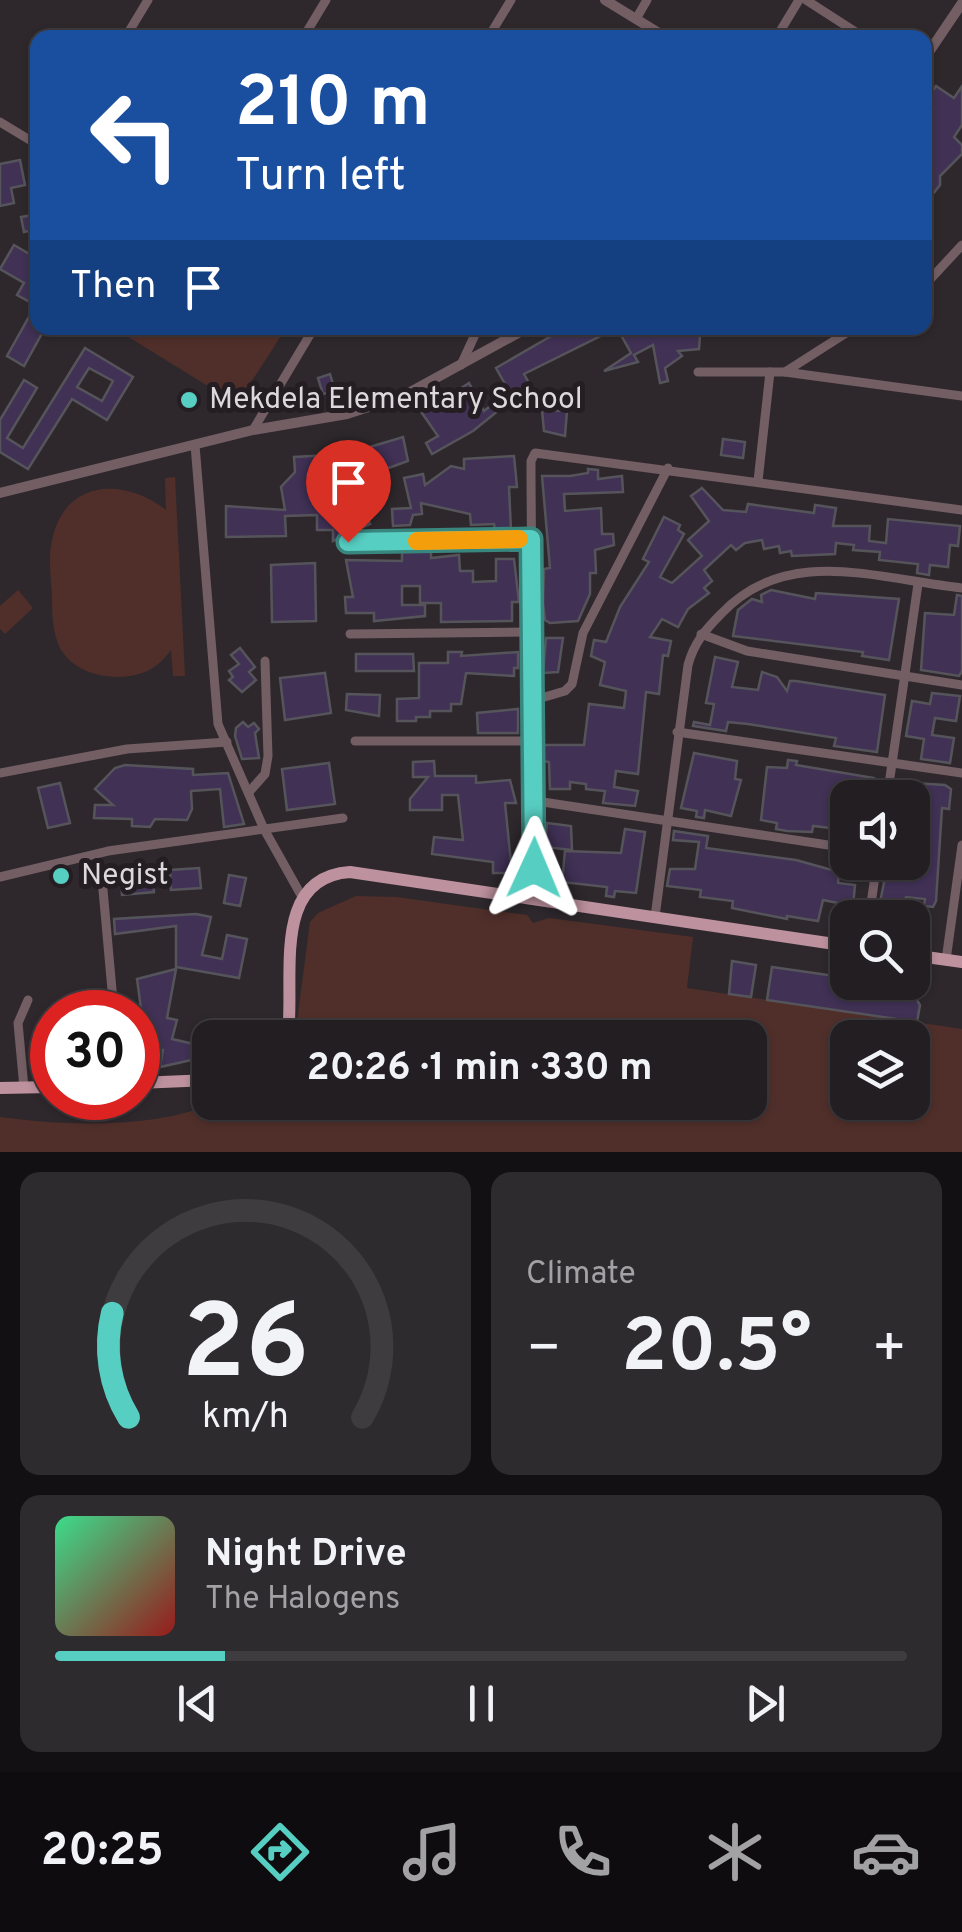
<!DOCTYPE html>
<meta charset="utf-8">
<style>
:root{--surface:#221e22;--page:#2e2b2f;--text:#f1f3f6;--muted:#a2a2a5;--line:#3f3c40;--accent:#57cec2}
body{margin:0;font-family:Overpass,sans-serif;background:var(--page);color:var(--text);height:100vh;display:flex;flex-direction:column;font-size:38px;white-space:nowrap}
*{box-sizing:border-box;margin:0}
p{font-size:32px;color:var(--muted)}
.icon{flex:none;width:55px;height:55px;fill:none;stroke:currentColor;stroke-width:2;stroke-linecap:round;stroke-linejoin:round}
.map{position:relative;height:1152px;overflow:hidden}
.side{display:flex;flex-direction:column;gap:20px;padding:20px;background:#131013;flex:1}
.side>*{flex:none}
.guide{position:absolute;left:30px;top:30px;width:902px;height:305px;border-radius:20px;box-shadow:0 2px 8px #0004,0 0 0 2px var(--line);background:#1a4fa0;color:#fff;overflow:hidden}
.tools{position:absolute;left:830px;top:780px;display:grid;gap:20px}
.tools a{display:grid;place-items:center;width:100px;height:100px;border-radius:20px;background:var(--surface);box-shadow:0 2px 8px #0004,0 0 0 2px var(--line);font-size:50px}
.speed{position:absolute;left:30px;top:990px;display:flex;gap:20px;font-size:50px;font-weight:700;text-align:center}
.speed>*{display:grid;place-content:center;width:130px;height:130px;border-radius:50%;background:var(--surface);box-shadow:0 2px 8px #0004,0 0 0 2px var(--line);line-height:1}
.speed .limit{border:15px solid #d22;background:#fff;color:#111}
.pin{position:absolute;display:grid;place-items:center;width:85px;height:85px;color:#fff;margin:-102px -42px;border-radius:50% 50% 50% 0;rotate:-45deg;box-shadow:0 0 10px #0007}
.pin .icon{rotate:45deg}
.me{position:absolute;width:110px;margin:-55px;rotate:1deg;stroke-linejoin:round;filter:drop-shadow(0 0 8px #0008)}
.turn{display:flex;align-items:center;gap:35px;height:210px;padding:0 40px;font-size:45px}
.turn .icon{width:130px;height:130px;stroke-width:2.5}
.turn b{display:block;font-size:70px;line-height:85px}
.then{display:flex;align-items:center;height:95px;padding:0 40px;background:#0003;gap:20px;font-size:38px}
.big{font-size:75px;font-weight:700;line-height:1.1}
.side .card{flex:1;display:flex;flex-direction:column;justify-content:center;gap:15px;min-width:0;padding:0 35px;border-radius:20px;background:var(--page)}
.side .dial{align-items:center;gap:0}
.dial svg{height:260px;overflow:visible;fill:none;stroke:var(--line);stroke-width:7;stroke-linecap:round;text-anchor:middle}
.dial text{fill:var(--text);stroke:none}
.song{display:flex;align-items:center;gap:30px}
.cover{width:120px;height:120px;border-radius:15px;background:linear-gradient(135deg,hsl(150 70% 55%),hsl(0 70% 35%))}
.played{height:10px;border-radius:5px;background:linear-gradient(90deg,var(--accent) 20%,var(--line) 20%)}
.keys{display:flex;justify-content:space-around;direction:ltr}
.heat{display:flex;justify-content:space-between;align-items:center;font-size:55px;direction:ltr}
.side .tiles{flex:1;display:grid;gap:20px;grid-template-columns:1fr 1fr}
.card:last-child{grid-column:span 2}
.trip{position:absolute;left:192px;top:1020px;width:575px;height:100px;border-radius:20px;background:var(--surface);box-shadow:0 2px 8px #0004,0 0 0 2px var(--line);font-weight:700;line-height:100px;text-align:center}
.tabs{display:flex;height:160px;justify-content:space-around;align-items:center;background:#0e0c0e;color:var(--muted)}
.tabs .icon{width:70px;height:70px}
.tabs .selected{color:var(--accent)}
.tabs b{font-size:45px;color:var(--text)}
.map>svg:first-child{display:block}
.grass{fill:#502f2a;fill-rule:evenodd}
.building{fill:#403155;stroke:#56545b;stroke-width:2.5;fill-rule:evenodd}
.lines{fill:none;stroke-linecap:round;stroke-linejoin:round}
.minor{stroke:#735e64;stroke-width:9}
.tertiary{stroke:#735e64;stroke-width:10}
.primary{stroke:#bd919e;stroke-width:12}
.route-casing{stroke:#39867e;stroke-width:25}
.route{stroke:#57cec2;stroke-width:18}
.slow{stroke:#f59e0b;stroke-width:18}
.poi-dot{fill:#57cec2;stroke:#241e23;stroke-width:4}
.labels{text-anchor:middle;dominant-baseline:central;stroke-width:10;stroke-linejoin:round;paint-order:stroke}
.poi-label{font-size:30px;fill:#dcd8db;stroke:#241e23;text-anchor:start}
</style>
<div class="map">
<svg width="962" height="1152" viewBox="0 0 962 1152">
<rect width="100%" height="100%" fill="#2e282d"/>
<g class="grass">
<path d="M114,328h172l-49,76z"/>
<path d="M175,477l10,199h-12l-2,-26c-14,19 -28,26 -52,27 -23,0 -47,-8 -59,-29 -8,-16 -8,-37 -8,-53 -1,-18 -4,-37 0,-54 12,-62 72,-64 114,-31l-1,-32z"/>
<path d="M18,590l15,18 -28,26 -5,-5v-23z"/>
<path d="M356,896l40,1 131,18 6,8 16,-5 144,19 -6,51 275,41v123h-962v-35c66,9 153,12 215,-14l535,-1v-64l-455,-1 15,-115 8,-9zM848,1038h64v64h-64z"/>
</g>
<g class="building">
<path d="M936,86l18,12 8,-12v39l-8,12 8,8v9l-22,22v9l-15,19v-86l8,-10 -8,-6z"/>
<path d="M20,160l5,25 -14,3 3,15 -14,3v-42z"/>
<path d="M38,214v15l-14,3 -3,-15z"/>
<path d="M14,245l24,14v30l-8,13 -13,-7 7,-12 -24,-14z"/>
<path d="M30,315l8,4v9h7l-21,38 -17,-10z"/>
<path d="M565,328l7,8 16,-8h118l2,6 -8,2 -1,13 -21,2 4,5 -17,12 3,13 -8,2 -7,-38 -19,10 4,7 -34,9 27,-18 -14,-25 -93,46 6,11 -57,46 -41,23 -6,-11 12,-7 -16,-23 47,-30 15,28 25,-20 -13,-23z"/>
<path d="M85,348l48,29 -26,43 -35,-21 -44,70 -28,-17v-32l24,-40 13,8 -30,50 16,10zM89,368l24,13 -11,20 -25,-14z"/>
<path d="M330,374l5,17 -12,3 -5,-16z"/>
<path d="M542,410l25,1 -2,25 -21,-5z"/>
<path d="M403,437l5,24 -25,9v25l-34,17 15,-1 6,13 -37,17v-11h-16v-15l-32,1 1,20 -60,1v-31l59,4 -4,-23 14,-15 -1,-15 36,-2 1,35 42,-23 -3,-20z"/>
<path d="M723,439l22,3 -2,16 -22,-3z"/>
<path d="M514,456l3,31h-8l2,44h-16l-1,-7 -23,1 -1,-11 -49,-11 1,11 -9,1 -3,10 -17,1 -1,-17 19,-1 -7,-30 19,-4 2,11 26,-19 13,3v-10z"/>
<path d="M588,469l10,1v9l24,-3 1,16 -59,2 1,17 36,-3 1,26h11l1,11 -19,5 1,23h-6v21l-12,27 -28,2 -5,-3 -2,-17 1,-34 6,-1 -8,-92h28l18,-3z"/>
<path d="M702,488l21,22 23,2 2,-8 66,9 1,-8 21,3 -3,18h37l-1,15 17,2 2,-24 72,7 -2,20 -8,-1 -2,22 -18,-2 -1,10 -12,-2 1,-9 -39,-4 1,-8 -27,-2 1,-5 -18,-2 -1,11 -43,2 -1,-5 -11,2 -1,-7 -15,3 -2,-9 -17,3 -9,7 -5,-5 -27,25 8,11 -8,7 5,5 -21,16 -10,18 -16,-8 -12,18 21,4 -3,15 -5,-1 -4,39 -13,-2 -8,82 -22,-3 -2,16 24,4 -3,15 -32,-3 2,-12 -19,-2v-5l-16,-2v7h-20l-1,-27 -6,-1v-16h41l5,-41 35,4 2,-17 -26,-6 5,-23 -14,-6 3,-16 12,2 14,-35 29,-45 -6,-3 21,-42 16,8 -2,5 6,4 -24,43 12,6 30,-27 -14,-16 21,-19 -18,-25z"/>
<path d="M402,551h29v7l28,-3 1,16h13v11l23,-1v-22h18l5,43h-7v19l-71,1v-19h-21v-17h-18v19h23v11l-51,5v-8h-28l-1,-16h8l-7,-37 56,1z"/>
<path d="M315,563l1,58 -44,1 -1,-57z"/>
<path d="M771,590l44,9 1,-6 83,6 -10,61 -27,-4 1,-4 -130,-16 5,-26 14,-11 10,3 -1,-7z"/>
<path d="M957,595l5,1v75l-3,5 -38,-6 4,-57 29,2z"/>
<path d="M546,638h17l-5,34 -15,1z"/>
<path d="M240,648l15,19 -6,5 7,8 -14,12 -13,-12 4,-3 -4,-6 10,-7 -8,-9z"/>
<path d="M448,652h14l-1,4 57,-4v16h-4v8l-48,-3 -5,31h-10v7h-21v6h-14v4h-19v-22l22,-1v-35h29z"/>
<path d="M356,654h57l1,17h-58z"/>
<path d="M715,657l23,5 -6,25 26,3 4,-18 15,5 10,14 3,-10h6l89,14 -8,57 -43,-6 2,-8 -88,-14 -20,-2 -2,9 -33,-5 1,-4 16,3 4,-21 -8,-1z"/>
<path d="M325,673l6,40 -46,7 -5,-42z"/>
<path d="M932,693l28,3 -4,25 -21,-3 -3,17 22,3 -4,25 -29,-4 3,-20 -18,-3 6,-35 18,3z"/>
<path d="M347,694l33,1 -1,21 -33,-6z"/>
<path d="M518,709v24h-40l-1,-20z"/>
<path d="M243,722l5,5 6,-4 5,6 -4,4 4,25 -17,1 -7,-23 1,-8z"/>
<path d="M694,753l43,8 -2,18 6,1 -10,36 -26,-6 -1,8 -8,-1 1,-6 -16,-3z"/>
<path d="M788,760l9,1 -1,4 78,13 -2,16 -24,-2v38l-35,-4 -1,6 -25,-1 -11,-2 1,-6 -16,-3 6,-53 20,1z"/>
<path d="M434,761l1,15h41v7l34,-3 6,23h-11l7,70h-19v-11l-61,-8 2,-17 29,3 -5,-45h-16v15h-32v-11l18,-22h-15v-15z"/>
<path d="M329,763l6,41 -48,6 -5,-41z"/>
<path d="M125,765l68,4v6l35,-2 16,51 -20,3 -4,-38 -29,2 1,18 -5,11 -32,-1 -5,8 -18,-1v-7l-38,-1 1,-13h18l-18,-16 20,-21z"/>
<path d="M60,783l10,40 -22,5 -10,-40z"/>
<path d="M913,783l32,2 6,4 -2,20 -7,-1 -6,93 -3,6 -9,-1 1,-7 -19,-2 -3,21h-26l11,-56h24v-10l7,1 6,-49 -13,-1z"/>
<path d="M547,823l24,3 1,24 -27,-3z"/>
<path d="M625,829l20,3 -9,61 -21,-2 -1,6 -8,-1 1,-9 -45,-5 3,-31 56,2z"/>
<path d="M674,831l34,5 -2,12 90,12 43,12 -1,11 17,2 -2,21 -30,-6 -5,21 -31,-5v3l-55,-11 1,-7 -33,-4 1,-7 -34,-4 3,-17h25l4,-27 -26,-2z"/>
<path d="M199,868l2,20 -30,2 -1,-20z"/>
<path d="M152,875l2,17 -32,3 -1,-17z"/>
<path d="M229,875l17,3 -6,28 -16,-3z"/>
<path d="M196,914l15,3 -9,38 20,4 5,-24 20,4 -8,39 -63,-11v-41l-61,8 -1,-15z"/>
<path d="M732,961l24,4 -5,32 -22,-3z"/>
<path d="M772,967l70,10 -1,5 67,3 12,20 -3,17 -150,-22z"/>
<path d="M176,969l-9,49 10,2 -5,19 35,8 -2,10 -45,10 3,-17 -25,-1v-34l4,1 -5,-37z"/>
</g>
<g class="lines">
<g class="minor">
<path d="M806,0l59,38"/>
<path d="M636,19l11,-19"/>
<path d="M125,38l23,-38"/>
<path d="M303,38l23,-38"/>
<path d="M488,38l23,-38"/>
<path d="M776,38l23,-38"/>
<path d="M0,122l38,23"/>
<path d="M925,285l37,-40"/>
<path d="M461,365l17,-37"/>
<path d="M698,372h87l177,24"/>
<path d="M785,372l69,-44"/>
<path d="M253,430l61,-102"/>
<path d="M195,445l23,279 46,105 37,66"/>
<path d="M758,481l12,-109"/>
<path d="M348,542l183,-3"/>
<path d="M350,634l180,-2"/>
<path d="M701,634l46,17 215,34"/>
<path d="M531,701l34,-10 7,-7 11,-51 85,-165"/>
<path d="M677,732l285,41"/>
<path d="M355,741h177"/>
<path d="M0,773l127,-24 100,-7"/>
<path d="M249,792l16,-18 3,-18 -3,-95"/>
<path d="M887,798l31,-214"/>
<path d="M536,801l312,47"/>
<path d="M0,877l108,-26 235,-33"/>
<path d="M102,879l12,133"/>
<path d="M534,900c3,-146 -3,-293 -3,-439l4,-8 427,57"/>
<path d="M655,917l33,-252c6,-22 17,-35 33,-51 66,-70 156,-35 241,-26"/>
<path d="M869,918l8,-56"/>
<path d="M946,960l16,-115"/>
<path d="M24,1088l-6,-65 10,-23"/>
</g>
<g class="tertiary">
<path d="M605,0l62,38"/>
<path d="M925,58l37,-55"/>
<path d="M0,493l253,-63 94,-16 58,-19 122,-67"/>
</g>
<g class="primary">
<path d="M912,955l50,7"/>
<path d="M283,1038l6,-18c3,-56 -13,-143 61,-148l498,74"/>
<path d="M138,1083l72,-3"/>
<path d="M0,1088l52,-1"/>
</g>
</g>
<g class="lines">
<g class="route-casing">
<path id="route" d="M348,542l183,-3 3,329"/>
</g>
<use href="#route" class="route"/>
<path class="slow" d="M417,541l102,-2"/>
</g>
<g class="poi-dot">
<circle cx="189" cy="400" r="10"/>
<circle cx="61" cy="876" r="10"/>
</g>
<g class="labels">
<g class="poi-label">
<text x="209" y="400">Mekdela Elementary School</text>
<text x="81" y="876">Negist</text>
</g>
</g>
</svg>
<div class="tools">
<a><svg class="icon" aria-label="sound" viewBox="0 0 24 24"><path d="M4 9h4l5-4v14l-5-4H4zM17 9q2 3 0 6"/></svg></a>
<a><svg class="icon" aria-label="search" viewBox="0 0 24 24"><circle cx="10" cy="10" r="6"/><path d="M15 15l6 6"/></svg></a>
<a><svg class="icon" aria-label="layers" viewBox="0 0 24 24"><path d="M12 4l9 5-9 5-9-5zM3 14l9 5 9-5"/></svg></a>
</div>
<div class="speed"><div class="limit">30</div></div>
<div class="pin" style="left:348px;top:542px;background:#d93025"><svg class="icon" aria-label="arrive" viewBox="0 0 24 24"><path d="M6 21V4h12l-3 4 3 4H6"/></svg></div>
<svg class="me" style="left:534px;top:868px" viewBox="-20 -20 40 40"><path d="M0-17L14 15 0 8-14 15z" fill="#57cec2" stroke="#fff" stroke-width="4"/></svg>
<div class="trip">20:26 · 1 min · 330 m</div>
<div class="guide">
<div class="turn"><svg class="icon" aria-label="left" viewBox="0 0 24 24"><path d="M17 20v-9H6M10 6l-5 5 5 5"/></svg><div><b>210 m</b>Turn left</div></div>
<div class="then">Then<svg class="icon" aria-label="arrive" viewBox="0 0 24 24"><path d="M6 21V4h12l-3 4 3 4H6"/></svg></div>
</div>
</div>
<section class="side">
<div class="tiles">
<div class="card dial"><svg viewBox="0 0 100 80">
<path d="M14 69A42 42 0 1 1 86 69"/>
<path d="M14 69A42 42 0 0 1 9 37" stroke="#57cec2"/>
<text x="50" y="56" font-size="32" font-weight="700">26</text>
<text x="50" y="72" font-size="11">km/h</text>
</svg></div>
<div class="card"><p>Climate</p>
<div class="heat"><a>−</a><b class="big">20.5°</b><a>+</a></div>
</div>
<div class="card">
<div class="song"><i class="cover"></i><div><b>Night Drive</b><p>The Halogens</p></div></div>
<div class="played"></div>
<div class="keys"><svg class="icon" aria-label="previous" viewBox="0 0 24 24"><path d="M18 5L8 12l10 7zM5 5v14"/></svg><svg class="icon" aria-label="pause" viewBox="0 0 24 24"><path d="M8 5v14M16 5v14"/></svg><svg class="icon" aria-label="next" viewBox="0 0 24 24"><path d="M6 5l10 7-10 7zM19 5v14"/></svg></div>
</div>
</div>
</section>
<nav class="tabs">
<b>20:25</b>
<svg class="icon selected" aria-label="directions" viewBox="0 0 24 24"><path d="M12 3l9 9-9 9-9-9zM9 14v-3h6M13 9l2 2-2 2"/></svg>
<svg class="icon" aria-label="music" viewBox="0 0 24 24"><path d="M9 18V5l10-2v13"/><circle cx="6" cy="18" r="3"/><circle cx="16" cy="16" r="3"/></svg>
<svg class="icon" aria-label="phone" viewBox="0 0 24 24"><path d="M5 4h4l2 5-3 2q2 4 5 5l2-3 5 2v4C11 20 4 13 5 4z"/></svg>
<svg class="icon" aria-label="climate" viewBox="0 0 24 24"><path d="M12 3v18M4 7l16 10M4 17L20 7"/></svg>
<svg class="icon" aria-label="car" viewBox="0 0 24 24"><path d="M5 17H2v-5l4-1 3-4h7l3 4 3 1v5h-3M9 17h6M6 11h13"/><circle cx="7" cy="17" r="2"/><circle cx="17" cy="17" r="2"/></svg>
</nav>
